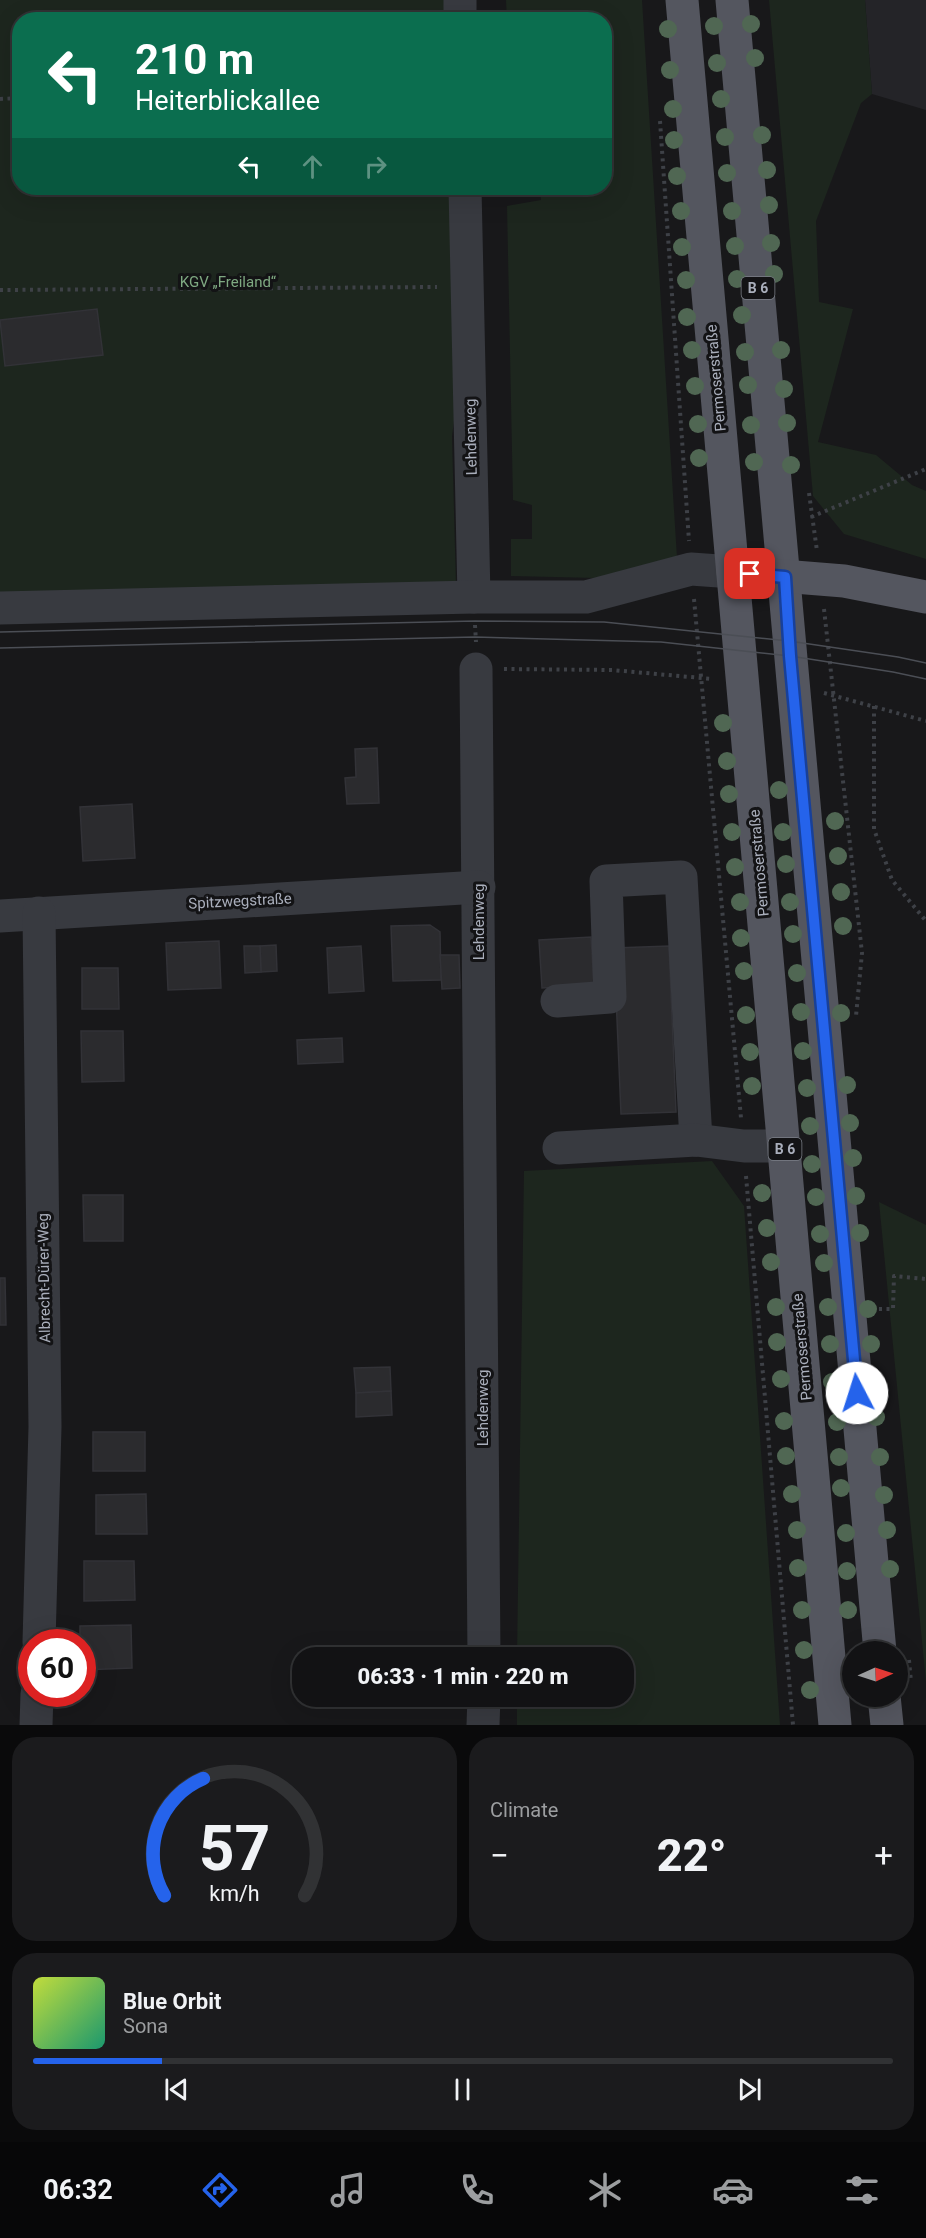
<!DOCTYPE html>
<meta charset="utf-8">
<style>
:root{--surface:#121214;--page:#1b1b1d;--text:#f1f3f6;--muted:#9c9ea0;--line:#313234;--accent:#2563eb}
body{margin:0;font-family:Roboto,sans-serif;background:var(--page);color:var(--text);height:100vh;display:flex;flex-direction:column;font-size:22px;white-space:nowrap}
*{box-sizing:border-box;margin:0}
p{font-size:20px;color:var(--muted)}
.icon{flex:none;width:33px;height:33px;fill:none;stroke:currentColor;stroke-width:2;stroke-linecap:round;stroke-linejoin:round}
.map{position:relative;height:1725px;overflow:hidden}
.sheet{display:flex;flex-direction:column;gap:12px;padding:12px;background:#0a0a0b;flex:1}
.sheet>*{flex:none}
.banner{position:absolute;left:12px;top:12px;width:600px;height:183px;border-radius:24px;box-shadow:0 6px 24px #0002,0 0 0 2px var(--line);background:#0b6e4f;color:#fff;overflow:hidden}
.needle{width:39px;rotate:87deg}
.controls{position:absolute;left:842px;top:1641px;display:grid;gap:12px}
.controls a{display:grid;place-items:center;width:66px;height:66px;border-radius:50%;background:var(--surface);box-shadow:0 6px 24px #0002,0 0 0 2px var(--line);font-size:30px}
.speed{position:absolute;left:18px;top:1629px;display:flex;gap:12px;font-size:30px;font-weight:700;text-align:center}
.speed>*{display:grid;place-content:center;width:78px;height:78px;border-radius:50%;background:var(--surface);box-shadow:0 6px 24px #0002,0 0 0 2px var(--line);line-height:1}
.speed .limit{border:9px solid #d22;background:#fff;color:#111}
.pin{position:absolute;display:grid;place-items:center;width:51px;height:51px;color:#fff;margin:-26px;border-radius:12px;box-shadow:0 3px 9px #0006}
.me{position:absolute;width:66px;margin:-33px;rotate:355deg;stroke-linejoin:round;filter:drop-shadow(0 0 4px #0008)}
.turn{display:flex;align-items:center;gap:21px;height:126px;padding:0 24px;font-size:27px}
.turn .icon{width:78px;height:78px;stroke-width:2.5}
.turn b{display:block;font-size:42px;line-height:51px}
.lanes{display:flex;align-items:center;height:57px;padding:0 24px;background:#0003;justify-content:center;gap:30px;direction:ltr}
.lanes .off{opacity:.35}
.big{font-size:45px;font-weight:800;line-height:1.1}
.sheet .card{flex:1;display:flex;flex-direction:column;justify-content:center;gap:9px;min-width:0;padding:0 21px;border-radius:24px;background:var(--page)}
.sheet .dial{align-items:center;gap:0}
.dial svg{height:156px;overflow:visible;fill:none;stroke:var(--line);stroke-width:7;stroke-linecap:round;text-anchor:middle}
.dial text{fill:var(--text);stroke:none}
.song{display:flex;align-items:center;gap:18px}
.cover{width:72px;height:72px;border-radius:9px;background:linear-gradient(135deg,hsl(70 70% 55%),hsl(160 70% 35%))}
.played{height:6px;border-radius:3px;background:linear-gradient(90deg,var(--accent) 15%,var(--line) 15%)}
.keys{display:flex;justify-content:space-around;direction:ltr}
.heat{display:flex;justify-content:space-between;align-items:center;font-size:33px;direction:ltr}
.sheet .tiles{flex:1;display:grid;gap:12px;grid-template-columns:1fr 1fr}
.card:last-child{grid-column:span 2}
.trip{position:absolute;left:292px;top:1647px;width:342px;height:60px;border-radius:24px;background:var(--surface);box-shadow:0 6px 24px #0002,0 0 0 2px var(--line);font-weight:800;line-height:60px;text-align:center}
.tabs{display:flex;height:96px;justify-content:space-around;align-items:center;background:#070708;color:var(--muted)}
.tabs .icon{width:42px;height:42px}
.tabs .current{color:var(--accent)}
.tabs b{font-size:27px;color:var(--text)}
.map>svg:first-child{display:block}
.built{fill:#242428}
.green{fill:#1d261e}
.building{fill:#2b2b2e;stroke:#323237;stroke-width:1.5}
.lines{fill:none;stroke-linecap:round;stroke-linejoin:round}
.path{stroke:#3e4147;stroke-width:4;stroke-dasharray:3 4.5;stroke-linecap:butt}
.minor{stroke:#383a40;stroke-width:33}
.major{stroke:#54565f;stroke-width:33}
.tram{stroke:#4b4e55;stroke-width:1.5}
.tree{fill:#506753}
.route-casing{stroke:#184099;stroke-width:15}
.route{stroke:#2563eb;stroke-width:10}
.labels{text-anchor:middle;dominant-baseline:central;stroke-width:6;stroke-linejoin:round;paint-order:stroke}
.shield{fill:#131315;stroke:#7c8089;stroke-width:1.5}
.shield-label{font-size:14px;font-weight:bold;fill:#a9aebb}
.park-label{font-size:15px;fill:#7ea881;stroke:#131315}
.street-label{font-size:15px;fill:#a9aebb;stroke:#131315}
</style>
<div class="map">
<svg width="926" height="1725" viewBox="0 0 926 1725">
<rect width="100%" height="100%" fill="#18181a"/>
<path class="built" d="M865,0h61v110l-54,-16z"/>
<g class="green">
<path d="M0,0h448v20h-428v168h434l6,189 -8,59 4,150 -456,13z"/>
<path d="M506,0h136l35,558 -80,20 -86,-2v-37h21v-34l-19,-5 -6,-294 34,-6 -1,-12h64v-168l-97,-1z"/>
<path d="M769,0h96l7,94 -11,9 -45,118 3,81 34,7 -35,133 58,13 36,30 14,6v68l-82,-25 -31,-38z"/>
<path d="M712,1161l32,45 36,519h-263v-28l107,-1v-38l-107,-1 7,-486z"/>
<path d="M879,1202l47,23v457z"/>
</g>
<g class="building">
<path d="M97,309l6,46 -98,11 -5,-46z"/>
<path d="M377,748l2,55 -32,1 -2,-26 11,-1 -1,-28z"/>
<path d="M132,804l3,54 -52,3 -3,-54z"/>
<path d="M430,925l10,7 1,48 -48,1 -2,-55z"/>
<path d="M591,937l3,48 -52,3 -3,-48z"/>
<path d="M219,941l2,47 -53,2 -2,-47z"/>
<path d="M276,945l1,26 -16,1 -1,-26z"/>
<path d="M244,946h16l1,26 -16,1z"/>
<path d="M361,946l3,45 -35,2 -2,-45z"/>
<path d="M669,946l7,166 -55,2 -7,-166z"/>
<path d="M440,955h19l1,33 -18,1z"/>
<path d="M82,968h36l1,41h-37z"/>
<path d="M81,1031h42l1,50 -42,1z"/>
<path d="M342,1038l1,24 -45,2 -1,-24z"/>
<path d="M83,1195h40v46h-39z"/>
<path d="M0,1278h5l1,47h-6z"/>
<path d="M390,1367l1,24 -35,2 -2,-25z"/>
<path d="M391,1391l1,24 -36,2v-24z"/>
<rect x="93" y="1432" width="52" height="39"/>
<path d="M146,1494l1,40h-51v-39z"/>
<path d="M84,1561h50l1,39 -51,1z"/>
<path d="M131,1625l1,43 -50,2v-28h-2v-16z"/>
</g>
<g class="lines">
<g class="path">
<path d="M0,99l20,-1"/>
<path d="M660,121l29,420"/>
<path d="M0,290l437,-3"/>
<path d="M809,493l8,58"/>
<path d="M811,517l115,-48"/>
<path d="M694,599l47,519"/>
<path d="M824,609l38,344 -6,63"/>
<path d="M475,625l1,17"/>
<path d="M504,669l108,1 101,9"/>
<path d="M824,693l102,28"/>
<path d="M874,706v123l18,51 34,41"/>
<path d="M746,1176l47,549"/>
<path d="M879,1309h14l1,-33 32,3"/>
<path d="M909,1660l2,22"/>
</g>
<g class="minor">
<path d="M460,0v20"/>
<path d="M465,188l9,409"/>
<path d="M0,608l474,-11h112l105,-28 42,3"/>
<path d="M476,669l8,989"/>
<path d="M0,916l479,-29"/>
<path d="M557,1001l53,-4 -4,-116 75,-4 15,263"/>
<path d="M559,1148l137,-8 48,6h40"/>
<path d="M39,1642l6,-215 -6,-514"/>
<path d="M36,1725l1,-31"/>
<path d="M483,1725l1,-29"/>
</g>
<g class="major">
<path d="M682,0l153,1725"/>
<path d="M732,0l148,1652"/>
<path d="M733,572l111,9 82,16"/>
<path d="M884,1696l3,29"/>
</g>
<g class="tram">
<path d="M0,632l475,-11 129,1 185,19 109,16 28,6"/>
<path d="M0,648l475,-11 186,5 129,14 103,16 33,7"/>
</g>
</g>
<g class="tree">
<circle cx="751" cy="24" r="9"/>
<circle cx="714" cy="26" r="9"/>
<circle cx="668" cy="29" r="9"/>
<circle cx="755" cy="58" r="9"/>
<circle cx="717" cy="63" r="9"/>
<circle cx="670" cy="70" r="9"/>
<circle cx="721" cy="99" r="9"/>
<circle cx="673" cy="109" r="9"/>
<circle cx="762" cy="135" r="9"/>
<circle cx="725" cy="137" r="9"/>
<circle cx="674" cy="140" r="9"/>
<circle cx="767" cy="170" r="9"/>
<circle cx="727" cy="173" r="9"/>
<circle cx="677" cy="176" r="9"/>
<circle cx="769" cy="205" r="9"/>
<circle cx="681" cy="211" r="9"/>
<circle cx="732" cy="211" r="9"/>
<circle cx="771" cy="243" r="9"/>
<circle cx="735" cy="246" r="9"/>
<circle cx="682" cy="247" r="9"/>
<circle cx="774" cy="274" r="9"/>
<circle cx="737" cy="279" r="9"/>
<circle cx="686" cy="280" r="9"/>
<circle cx="742" cy="315" r="9"/>
<circle cx="687" cy="317" r="9"/>
<circle cx="692" cy="350" r="9"/>
<circle cx="781" cy="350" r="9"/>
<circle cx="745" cy="352" r="9"/>
<circle cx="748" cy="385" r="9"/>
<circle cx="695" cy="386" r="9"/>
<circle cx="784" cy="389" r="9"/>
<circle cx="787" cy="423" r="9"/>
<circle cx="698" cy="424" r="9"/>
<circle cx="751" cy="425" r="9"/>
<circle cx="699" cy="458" r="9"/>
<circle cx="754" cy="462" r="9"/>
<circle cx="791" cy="465" r="9"/>
<circle cx="723" cy="723" r="9"/>
<circle cx="727" cy="761" r="9"/>
<circle cx="779" cy="790" r="9"/>
<circle cx="729" cy="794" r="9"/>
<circle cx="835" cy="821" r="9"/>
<circle cx="732" cy="832" r="9"/>
<circle cx="783" cy="832" r="9"/>
<circle cx="838" cy="856" r="9"/>
<circle cx="786" cy="864" r="9"/>
<circle cx="735" cy="867" r="9"/>
<circle cx="841" cy="892" r="9"/>
<circle cx="740" cy="902" r="9"/>
<circle cx="790" cy="902" r="9"/>
<circle cx="843" cy="926" r="9"/>
<circle cx="793" cy="934" r="9"/>
<circle cx="741" cy="938" r="9"/>
<circle cx="744" cy="971" r="9"/>
<circle cx="797" cy="973" r="9"/>
<circle cx="801" cy="1012" r="9"/>
<circle cx="841" cy="1013" r="9"/>
<circle cx="746" cy="1015" r="9"/>
<circle cx="803" cy="1051" r="9"/>
<circle cx="750" cy="1052" r="9"/>
<circle cx="847" cy="1085" r="9"/>
<circle cx="752" cy="1086" r="9"/>
<circle cx="807" cy="1088" r="9"/>
<circle cx="850" cy="1123" r="9"/>
<circle cx="810" cy="1126" r="9"/>
<circle cx="853" cy="1158" r="9"/>
<circle cx="812" cy="1164" r="9"/>
<circle cx="762" cy="1193" r="9"/>
<circle cx="856" cy="1196" r="9"/>
<circle cx="816" cy="1197" r="9"/>
<circle cx="767" cy="1228" r="9"/>
<circle cx="860" cy="1233" r="9"/>
<circle cx="820" cy="1234" r="9"/>
<circle cx="771" cy="1262" r="9"/>
<circle cx="824" cy="1263" r="9"/>
<circle cx="776" cy="1307" r="9"/>
<circle cx="828" cy="1307" r="9"/>
<circle cx="868" cy="1309" r="9"/>
<circle cx="777" cy="1342" r="9"/>
<circle cx="830" cy="1344" r="9"/>
<circle cx="871" cy="1344" r="9"/>
<circle cx="781" cy="1379" r="9"/>
<circle cx="874" cy="1380" r="9"/>
<circle cx="832" cy="1382" r="9"/>
<circle cx="876" cy="1417" r="9"/>
<circle cx="784" cy="1421" r="9"/>
<circle cx="837" cy="1422" r="9"/>
<circle cx="786" cy="1456" r="9"/>
<circle cx="839" cy="1457" r="9"/>
<circle cx="880" cy="1457" r="9"/>
<circle cx="841" cy="1488" r="9"/>
<circle cx="792" cy="1494" r="9"/>
<circle cx="884" cy="1495" r="9"/>
<circle cx="797" cy="1530" r="9"/>
<circle cx="887" cy="1530" r="9"/>
<circle cx="846" cy="1533" r="9"/>
<circle cx="798" cy="1568" r="9"/>
<circle cx="890" cy="1569" r="9"/>
<circle cx="847" cy="1571" r="9"/>
<circle cx="802" cy="1610" r="9"/>
<circle cx="848" cy="1610" r="9"/>
<circle cx="804" cy="1650" r="9"/>
<circle cx="810" cy="1690" r="9"/>
</g>
<g class="lines">
<g class="route-casing">
<path id="route" d="M750,574l35,3 5,79 67,737"/>
</g>
<use href="#route" class="route"/>
</g>
<g class="labels">
<g class="shield">
<rect x="741.5" y="277" width="33" height="22" rx="4.5"/>
<rect x="768.5" y="1138" width="33" height="22" rx="4.5"/>
</g>
<g class="shield-label">
<text x="758" y="288">B 6</text>
<text x="785" y="1149">B 6</text>
</g>
<g class="park-label">
<text x="228" y="282">KGV „Freiland“</text>
</g>
<g class="street-label">
<text transform="translate(716 378) rotate(-95)">Permoserstraße</text>
<text transform="translate(471 437) rotate(-91)">Lehdenweg</text>
<text transform="translate(759 863) rotate(-95)">Permoserstraße</text>
<text transform="translate(240 901) rotate(-3)">Spitzwegstraße</text>
<text transform="translate(479 922) rotate(-90)">Lehdenweg</text>
<text transform="translate(44 1278) rotate(-91)">Albrecht-Dürer-Weg</text>
<text transform="translate(802 1347) rotate(-95)">Permoserstraße</text>
<text transform="translate(483 1408) rotate(-90)">Lehdenweg</text>
</g>
</g>
</svg>
<div class="controls">
<a><svg class="needle" viewBox="-14 -14 28 28"><path d="M0-13l5 13h-10z" fill="#e53935"/><path d="M0 13l5-13h-10z" fill="#9c9ea0"/></svg></a>
</div>
<div class="speed"><div class="limit">60</div></div>
<div class="pin" style="left:750px;top:574px;background:#d93025"><svg class="icon" aria-label="arrive" viewBox="0 0 24 24"><path d="M6 21V4h12l-3 4 3 4H6"/></svg></div>
<svg class="me" style="left:857px;top:1393px" viewBox="-20 -20 40 40"><circle r="19" fill="#fff"/><path d="M0-13L10 11 0 6-10 11z" fill="#2563eb"/></svg>
<div class="trip">06:33 · 1 min · 220 m</div>
<div class="banner">
<div class="turn"><svg class="icon" aria-label="left" viewBox="0 0 24 24"><path d="M17 20v-9H6M10 6l-5 5 5 5"/></svg><div><b>210 m</b>Heiterblickallee</div></div>
<div class="lanes"><svg class="icon" aria-label="left" viewBox="0 0 24 24"><path d="M17 20v-9H6M10 6l-5 5 5 5"/></svg><svg class="icon off" aria-label="ahead" viewBox="0 0 24 24"><path d="M12 20V5M6 11l6-6 6 6"/></svg><svg class="icon off" aria-label="right" viewBox="0 0 24 24"><path d="M7 20v-9h11M14 6l5 5-5 5"/></svg></div>
</div>
</div>
<section class="sheet">
<div class="tiles">
<div class="card dial"><svg viewBox="0 0 100 80">
<path d="M14 69A42 42 0 1 1 86 69"/>
<path d="M14 69A42 42 0 0 1 34 9" stroke="#2563eb"/>
<text x="50" y="56" font-size="32" font-weight="700">57</text>
<text x="50" y="72" font-size="11">km/h</text>
</svg></div>
<div class="card"><p>Climate</p>
<div class="heat"><a>−</a><b class="big">22°</b><a>+</a></div>
</div>
<div class="card">
<div class="song"><i class="cover"></i><div><b>Blue Orbit</b><p>Sona</p></div></div>
<div class="played"></div>
<div class="keys"><svg class="icon" aria-label="previous" viewBox="0 0 24 24"><path d="M18 5L8 12l10 7zM5 5v14"/></svg><svg class="icon" aria-label="pause" viewBox="0 0 24 24"><path d="M8 5v14M16 5v14"/></svg><svg class="icon" aria-label="next" viewBox="0 0 24 24"><path d="M6 5l10 7-10 7zM19 5v14"/></svg></div>
</div>
</div>
</section>
<nav class="tabs">
<b>06:32</b>
<svg class="icon current" aria-label="directions" viewBox="0 0 24 24"><path d="M12 3l9 9-9 9-9-9zM9 14v-3h6M13 9l2 2-2 2"/></svg>
<svg class="icon" aria-label="music" viewBox="0 0 24 24"><path d="M9 18V5l10-2v13"/><circle cx="6" cy="18" r="3"/><circle cx="16" cy="16" r="3"/></svg>
<svg class="icon" aria-label="phone" viewBox="0 0 24 24"><path d="M5 4h4l2 5-3 2q2 4 5 5l2-3 5 2v4C11 20 4 13 5 4z"/></svg>
<svg class="icon" aria-label="climate" viewBox="0 0 24 24"><path d="M12 3v18M4 7l16 10M4 17L20 7"/></svg>
<svg class="icon" aria-label="car" viewBox="0 0 24 24"><path d="M5 17H2v-5l4-1 3-4h7l3 4 3 1v5h-3M9 17h6M6 11h13"/><circle cx="7" cy="17" r="2"/><circle cx="17" cy="17" r="2"/></svg>
<svg class="icon" aria-label="filters" viewBox="0 0 24 24"><path d="M4 7h16M4 17h16"/><circle cx="9" cy="7" r="2"/><circle cx="15" cy="17" r="2"/></svg>
</nav>
